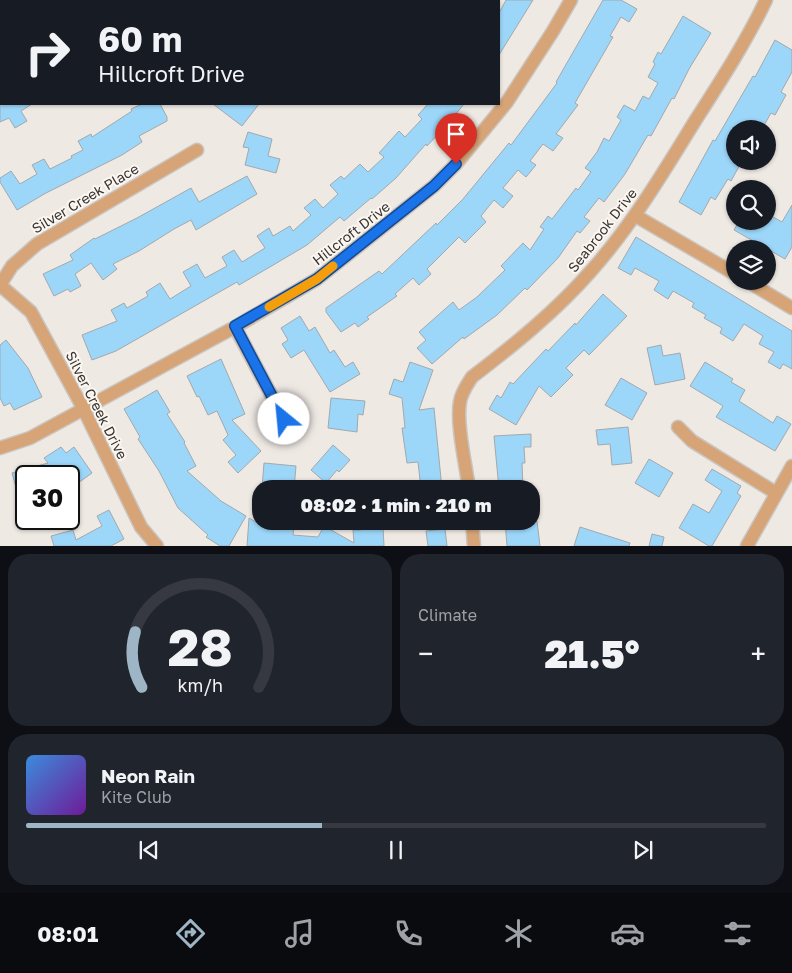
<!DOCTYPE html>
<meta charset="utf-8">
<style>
:root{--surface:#171b24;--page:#20242c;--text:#f1f3f6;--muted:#9ea1a6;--line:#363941;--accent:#9db5c4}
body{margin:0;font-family:"Golos Text",sans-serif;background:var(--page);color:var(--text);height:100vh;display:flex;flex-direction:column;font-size:19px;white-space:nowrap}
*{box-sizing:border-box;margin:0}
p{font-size:16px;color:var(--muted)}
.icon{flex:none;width:28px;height:28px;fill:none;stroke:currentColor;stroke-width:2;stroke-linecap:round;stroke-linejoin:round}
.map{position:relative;height:546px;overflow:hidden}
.sheet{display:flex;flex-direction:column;gap:8px;padding:8px;background:#0d0f14;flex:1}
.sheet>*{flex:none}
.guide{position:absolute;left:0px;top:0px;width:500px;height:105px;box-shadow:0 1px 4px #0004;background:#171b24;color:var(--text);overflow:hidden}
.fabs{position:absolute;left:726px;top:120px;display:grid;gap:10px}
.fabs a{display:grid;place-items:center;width:50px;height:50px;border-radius:50%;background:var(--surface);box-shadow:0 1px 4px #0004;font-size:25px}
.speed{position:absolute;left:15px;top:465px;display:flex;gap:10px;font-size:25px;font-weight:700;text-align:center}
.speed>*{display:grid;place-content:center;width:65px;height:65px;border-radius:50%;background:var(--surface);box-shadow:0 1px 4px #0004;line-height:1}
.speed .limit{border:2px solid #111;border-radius:8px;background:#fff;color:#111}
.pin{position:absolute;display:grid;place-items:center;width:42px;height:42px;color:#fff;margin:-51px -21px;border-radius:50% 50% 50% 0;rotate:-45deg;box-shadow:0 0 5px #0007}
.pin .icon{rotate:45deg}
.me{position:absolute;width:55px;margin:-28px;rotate:332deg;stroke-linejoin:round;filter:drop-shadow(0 0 4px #0008)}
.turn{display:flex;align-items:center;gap:18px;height:105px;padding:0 15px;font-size:22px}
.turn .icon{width:65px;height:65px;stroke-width:2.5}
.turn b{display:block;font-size:35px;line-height:42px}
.big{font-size:38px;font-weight:800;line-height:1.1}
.sheet .tile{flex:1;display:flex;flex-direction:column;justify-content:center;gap:8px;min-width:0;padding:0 18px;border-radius:20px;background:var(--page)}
.sheet .dial{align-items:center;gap:0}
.dial svg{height:130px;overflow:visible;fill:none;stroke:var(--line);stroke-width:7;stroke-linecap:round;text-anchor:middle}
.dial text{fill:var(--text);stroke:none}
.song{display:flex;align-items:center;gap:15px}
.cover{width:60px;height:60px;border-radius:8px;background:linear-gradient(135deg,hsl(210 70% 55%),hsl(280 70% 35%))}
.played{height:5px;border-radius:2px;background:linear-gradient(90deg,var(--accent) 40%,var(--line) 40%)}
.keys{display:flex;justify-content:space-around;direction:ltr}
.heat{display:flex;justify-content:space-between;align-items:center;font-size:28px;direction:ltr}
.sheet .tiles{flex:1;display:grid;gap:8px;grid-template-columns:1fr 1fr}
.tile:last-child{grid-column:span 2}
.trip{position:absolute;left:252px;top:480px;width:288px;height:50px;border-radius:20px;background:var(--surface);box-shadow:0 1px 4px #0004;font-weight:800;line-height:50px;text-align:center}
.tabs{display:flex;height:80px;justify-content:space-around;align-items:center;background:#090b0e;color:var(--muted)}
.tabs .icon{width:35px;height:35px}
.tabs .on{color:var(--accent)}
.tabs b{font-size:22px;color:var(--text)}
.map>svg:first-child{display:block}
.building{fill:#9cd6f9;stroke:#a2a9ad}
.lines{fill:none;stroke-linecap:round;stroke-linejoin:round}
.minor-casing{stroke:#cac5c0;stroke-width:15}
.minor{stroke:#d6a476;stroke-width:12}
.route-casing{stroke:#114b97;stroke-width:12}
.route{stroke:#1a73e8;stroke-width:9}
.slow{stroke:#f59e0b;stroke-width:9}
.labels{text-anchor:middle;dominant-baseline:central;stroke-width:4;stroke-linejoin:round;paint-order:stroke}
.street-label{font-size:14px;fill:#373432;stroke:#fcf6f1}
</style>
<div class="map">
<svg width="792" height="546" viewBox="0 0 792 546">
<rect width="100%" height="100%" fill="#efe9e4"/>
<g class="building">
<path d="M506,0h27l-34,55v-42z"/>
<path d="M603,0h18l16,9 -8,13 -8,-5 -11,19 3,1 -38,66 3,2 -22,29 7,4 -10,13 -10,-7 -13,17 6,4 -10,12 -8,-7 -15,18 10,8 -10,12 -9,-8 -13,16 5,6 -21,21 -6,-6 -32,32 4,5 -12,11 -6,-7 -18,16 2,2 -30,21 2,2 -11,8 -3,-4 -14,9 -15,-20v-4l53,-37 3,3 54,-51 1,2 26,-26 46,-56 2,2 46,-62 -1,-1z"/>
<path d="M683,16l28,17 -22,36 -15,30 -2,-1 -21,38 -3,-1 -23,39 -21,28 -5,-4 -15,19 6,4 -10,12 -3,-2 -19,27 -31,32 -2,-2 -28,27 -33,24 -1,-2 -31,27 -15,-16 9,-8 -7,-8 34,-30 6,8 18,-13 28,-27 -4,-4 22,-23 7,7 14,-21 -4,-2 8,-11 4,3 24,-31 2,2 13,-18 -6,-4 12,-16 7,-14 5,3 12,-21 -4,-3 7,-12 11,6 8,-15 6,3 9,-16 -10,-6 7,-13 -2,-2 5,-10 3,2z"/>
<path d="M775,40l17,10v22l-11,20 5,3 -11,20 -4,-2 -9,16h-27v32h7l-11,20 -3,-2 -13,21 -4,-3 -10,18 -22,-13 34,-62 2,1 38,-65 2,1z"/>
<path d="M0,104h32l-11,7 6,10 -12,7 -6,-10 -9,4z"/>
<path d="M142,104h18l7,13v4l-28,15 3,6 -20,13 -76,38 -29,17 -17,-28v-4l11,-7 9,13 17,-10 -5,-9 12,-6 6,10 22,-11 -1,-2 12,-6 -5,-9 13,-7 1,3 40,-26 -1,-2z"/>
<path d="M213,104h46l-17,22z"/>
<path d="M428,104h36l-13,16 -24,26 -1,-2 -30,34 -24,21 -1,-1 -27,23 -4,-4 -33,28 -32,19 -36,21 -2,-3 -121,69 -24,9 -10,-25 35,-14 -6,-11 13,-7 3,5 21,-12 -2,-4 14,-9 10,16 21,-13 -8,-14 14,-8 8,14 22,-12 -5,-9 12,-7 8,12 23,-14 -8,-12 12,-8 4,8 17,-10 3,5 18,-16 -7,-7 11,-9 8,9 15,-14 -8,-9 11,-9 3,3 16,-15 8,8 16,-15 -5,-4 20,-22 6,6 17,-18 -4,-4z"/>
<path d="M248,132l24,7 -4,17 12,3 -4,14 -31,-8 4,-17 -6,-1z"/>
<path d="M247,176l10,18 -61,36 -5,-10 -17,9 -35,22 -26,13 4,5 -14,11 -12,-17 -16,11 6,12 -11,6 -2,-3 -14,7 -11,-22 30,-14 -3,-5 24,-17 1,1 42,-21 54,-30 8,14z"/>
<path d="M792,205v42l-7,12 -51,-29 5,-9h29v-7l14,8z"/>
<path d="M636,237l156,94v38l-9,-5 -3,5 -12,-7 6,-10 -15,-8 4,-8 -19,-12 -11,17 -13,-8 2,-5 -18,-10 2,-3 -14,-8 2,-4 -21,-12 -5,8 -14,-9 5,-9 -24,-13 -4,7 -13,-7z"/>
<path d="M603,294l24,22 -38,39 -5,-5 -18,18 7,7 -22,22 -12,-11 -23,39 -27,-16 8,-14 4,3 9,-16 3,2 33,-35 2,2 27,-28 1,2z"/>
<path d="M300,316l9,15 6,-4 15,26 4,-3 11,17 8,-5 7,12 -30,18 -26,-42 -13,8 -9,-14 6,-4 -7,-12z"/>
<path d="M6,340l22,28 14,29 -28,13 -4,-7 -6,3 -4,-8v-53z"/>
<path d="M661,345l2,11 17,-3 5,26 -30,6 -8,-37z"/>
<path d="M221,359l24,55 -13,6 29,31 -23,22 -10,-11 8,-7 -13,-15 5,-5 -11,-24 -9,4 -9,-19 -2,1 -10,-21z"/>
<path d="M410,362l23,8 -14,40 15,-2 8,81h-21l-3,-27 -11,1 -5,-35h3l-3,-30 -13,-4 5,-15 9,3z"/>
<path d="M705,362l28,17 -2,3 14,8 -6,11 34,22 4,-7 14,8 -16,27 -59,-34 7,-11 -33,-20z"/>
<path d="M621,378l26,15 -15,27 -27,-15z"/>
<path d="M157,390l13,22 -3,2 18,28 -1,1 12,23 -9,5 34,30 25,15 -17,30h-9l-14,-9 2,-2 -30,-27 -19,-37 -21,-32 2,-2 -16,-28z"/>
<path d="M331,398l34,3 -2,14 -5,-1 -1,18 -29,-4z"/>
<path d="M628,427l4,36 -20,2 -2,-21 -12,1 -2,-15z"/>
<path d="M531,434v13h-7l1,16h-3l1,26h-24l-5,-53z"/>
<path d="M333,445l17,15 -11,12 -2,-2 -11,13 -15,-13z"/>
<path d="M61,447l5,6 8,-6 18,26 -14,10 -4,-4 -5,4v-7h-43v37h-3l-11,-40 36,-10 -4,-5z"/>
<path d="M649,459l24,14 -14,24 -24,-14z"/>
<path d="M264,463l32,3 -2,23 -32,-1z"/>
<path d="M712,469l29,17 -4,7 4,3 -29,50h-3l-30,-18 14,-24 16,9 13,-22 -17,-11z"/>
<path d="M109,510l15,29 -13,7h-57l-3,-10 22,-6 3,10 26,-14 -5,-10z"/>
<path d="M249,518l7,4 38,4 -1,9 25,2 6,-11 30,17 -1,-13h8v-9h14l1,7 7,-1 1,19h-137z"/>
<path d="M505,521h32l3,25h-33z"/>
<path d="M580,527l50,16 -1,3h-55z"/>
<path d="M445,529l2,17h-19l-2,-15z"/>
<path d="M652,534l12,3 -2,9h-13z"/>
</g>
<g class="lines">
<g class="minor-casing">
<g id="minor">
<path d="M130,1l2,-1"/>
<path d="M371,1l1,-1"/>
<path d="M0,73l1,-1"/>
<path d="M636,216l99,58"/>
<path d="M747,281l45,27"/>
<path d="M0,285l31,27 52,96 58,119 16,19"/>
<path d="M0,285l12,-19 25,-22 160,-94"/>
<path d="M235,327l49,92"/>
<path d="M678,427l14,14 84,52"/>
<path d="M0,448l30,-10 205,-111 82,-48 117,-93 22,-22 51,-62 46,-71 18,-31"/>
<path d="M469,489c-3,-23 -13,-66 -9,-87 1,-9 7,-17 12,-25 42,-32 84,-66 119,-106 41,-46 72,-98 104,-150 25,-39 51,-79 71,-121"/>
<path d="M472,521l2,25"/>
<path d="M747,546l45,-80"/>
</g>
</g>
<use href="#minor" class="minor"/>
</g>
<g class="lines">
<g class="route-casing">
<path id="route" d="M284,419l-49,-93 82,-47 117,-93 22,-22"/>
</g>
<use href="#route" class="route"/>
<path class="slow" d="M269,307l48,-28 16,-13"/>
</g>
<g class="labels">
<g class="street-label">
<text transform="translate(85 198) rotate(-31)">Silver Creek Place</text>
<text transform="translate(602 230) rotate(-52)">Seabrook Drive</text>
<text transform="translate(351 233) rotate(-38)">Hillcroft Drive</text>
<text transform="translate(97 405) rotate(63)">Silver Creek Drive</text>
</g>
</g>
</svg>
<div class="fabs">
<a><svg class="icon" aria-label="sound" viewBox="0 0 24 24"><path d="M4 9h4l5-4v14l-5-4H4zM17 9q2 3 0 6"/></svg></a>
<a><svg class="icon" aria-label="search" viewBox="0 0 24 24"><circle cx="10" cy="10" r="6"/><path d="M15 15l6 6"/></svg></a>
<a><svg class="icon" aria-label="layers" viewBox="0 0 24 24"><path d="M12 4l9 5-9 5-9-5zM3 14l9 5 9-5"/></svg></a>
</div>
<div class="speed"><div class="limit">30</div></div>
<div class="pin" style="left:456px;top:164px;background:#d93025"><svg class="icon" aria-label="arrive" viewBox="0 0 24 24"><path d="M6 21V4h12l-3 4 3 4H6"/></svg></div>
<svg class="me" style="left:284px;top:419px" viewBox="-20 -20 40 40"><circle r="19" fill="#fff"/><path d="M0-13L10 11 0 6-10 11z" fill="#1a73e8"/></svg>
<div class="trip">08:02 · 1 min · 210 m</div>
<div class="guide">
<div class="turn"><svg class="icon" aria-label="right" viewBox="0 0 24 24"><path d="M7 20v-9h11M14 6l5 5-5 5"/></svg><div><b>60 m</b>Hillcroft Drive</div></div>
</div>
</div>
<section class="sheet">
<div class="tiles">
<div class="tile dial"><svg viewBox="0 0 100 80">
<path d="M14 69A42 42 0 1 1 86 69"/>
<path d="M14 69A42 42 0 0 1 10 35" stroke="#9db5c4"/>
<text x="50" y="56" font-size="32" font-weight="700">28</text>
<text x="50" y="72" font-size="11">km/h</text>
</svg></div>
<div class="tile"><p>Climate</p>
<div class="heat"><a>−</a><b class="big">21.5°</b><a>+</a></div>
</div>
<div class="tile">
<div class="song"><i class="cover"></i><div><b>Neon Rain</b><p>Kite Club</p></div></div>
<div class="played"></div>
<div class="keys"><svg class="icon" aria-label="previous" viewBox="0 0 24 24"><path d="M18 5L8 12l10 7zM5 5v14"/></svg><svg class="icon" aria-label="pause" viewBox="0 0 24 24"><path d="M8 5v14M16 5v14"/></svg><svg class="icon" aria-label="next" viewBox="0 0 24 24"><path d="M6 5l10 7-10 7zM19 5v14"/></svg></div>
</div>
</div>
</section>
<nav class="tabs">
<b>08:01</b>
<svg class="icon on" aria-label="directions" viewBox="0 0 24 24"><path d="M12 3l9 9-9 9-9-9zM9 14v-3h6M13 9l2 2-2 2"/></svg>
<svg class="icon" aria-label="music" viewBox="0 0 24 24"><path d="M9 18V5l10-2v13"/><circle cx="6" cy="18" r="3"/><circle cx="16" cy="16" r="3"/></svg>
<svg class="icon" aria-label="phone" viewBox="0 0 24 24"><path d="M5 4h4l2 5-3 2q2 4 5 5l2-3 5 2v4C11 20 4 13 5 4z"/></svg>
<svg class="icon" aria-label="climate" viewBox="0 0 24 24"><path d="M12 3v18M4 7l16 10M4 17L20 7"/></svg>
<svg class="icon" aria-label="car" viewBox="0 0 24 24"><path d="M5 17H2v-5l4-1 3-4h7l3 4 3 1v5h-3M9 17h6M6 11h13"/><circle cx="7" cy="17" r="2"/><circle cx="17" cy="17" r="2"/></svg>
<svg class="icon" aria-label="filters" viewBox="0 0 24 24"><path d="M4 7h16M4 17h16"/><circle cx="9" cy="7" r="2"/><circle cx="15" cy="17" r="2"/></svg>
</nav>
